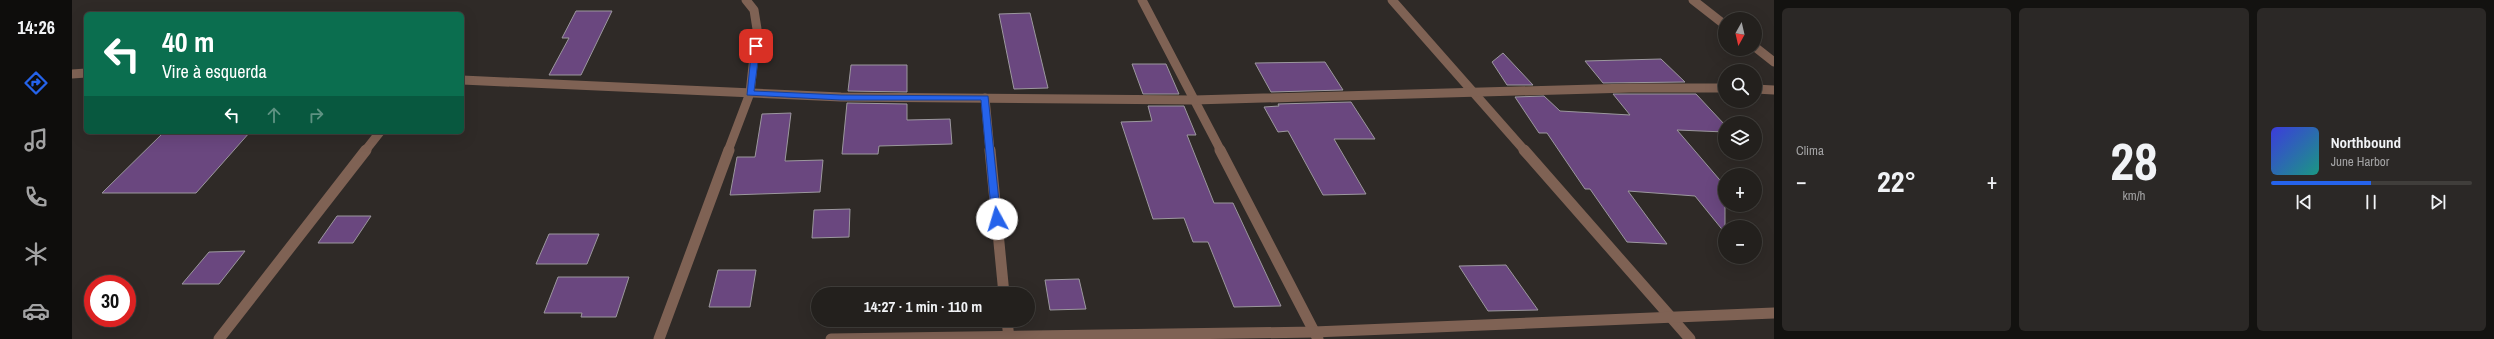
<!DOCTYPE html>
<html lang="pt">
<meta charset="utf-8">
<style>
:root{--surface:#23201d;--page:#2b2826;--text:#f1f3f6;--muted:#a3a3a4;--line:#403e3b;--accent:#2563eb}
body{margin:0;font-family:"Archivo Narrow",sans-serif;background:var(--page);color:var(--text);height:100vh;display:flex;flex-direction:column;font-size:15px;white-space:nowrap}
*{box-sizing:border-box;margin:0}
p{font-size:13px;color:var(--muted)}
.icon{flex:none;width:22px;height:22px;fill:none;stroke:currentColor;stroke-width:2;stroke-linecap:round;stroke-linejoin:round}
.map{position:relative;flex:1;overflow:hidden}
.sheet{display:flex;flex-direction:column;gap:8px;padding:8px;background:#131210;width:720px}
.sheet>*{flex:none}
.top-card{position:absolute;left:12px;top:12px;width:380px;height:122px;border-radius:6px;box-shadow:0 4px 16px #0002,0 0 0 1px var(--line);background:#0b6e4f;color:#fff;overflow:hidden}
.needle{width:26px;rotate:188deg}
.buttons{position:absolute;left:1646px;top:12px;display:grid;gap:8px}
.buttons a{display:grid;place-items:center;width:44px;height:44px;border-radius:50%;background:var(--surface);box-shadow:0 4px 16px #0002,0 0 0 1px var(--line);font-size:20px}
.speed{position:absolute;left:12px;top:275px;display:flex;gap:8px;font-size:20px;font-weight:700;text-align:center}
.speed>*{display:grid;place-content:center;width:52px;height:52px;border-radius:50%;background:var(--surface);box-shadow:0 4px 16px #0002,0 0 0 1px var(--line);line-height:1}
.speed .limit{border:6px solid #d22;background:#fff;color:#111}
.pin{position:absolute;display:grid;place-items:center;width:34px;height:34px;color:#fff;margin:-17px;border-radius:8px;box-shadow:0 2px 6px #0006}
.me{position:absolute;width:44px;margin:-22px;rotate:354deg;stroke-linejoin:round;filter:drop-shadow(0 0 3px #0008)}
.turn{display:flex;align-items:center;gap:14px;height:84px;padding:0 12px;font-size:18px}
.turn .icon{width:52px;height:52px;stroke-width:2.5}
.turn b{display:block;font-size:28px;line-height:34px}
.lanes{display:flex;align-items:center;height:38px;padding:0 12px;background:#0003;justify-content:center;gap:20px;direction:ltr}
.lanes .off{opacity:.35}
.big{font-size:30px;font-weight:800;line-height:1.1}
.sheet .widget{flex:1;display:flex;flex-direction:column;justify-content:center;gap:6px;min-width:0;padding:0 14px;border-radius:6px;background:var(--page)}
.sheet .dial{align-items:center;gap:0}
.dial b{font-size:52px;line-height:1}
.song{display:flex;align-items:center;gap:12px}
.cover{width:48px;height:48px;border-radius:6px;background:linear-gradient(135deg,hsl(240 70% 55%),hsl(170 70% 35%))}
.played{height:4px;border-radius:2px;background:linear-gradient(90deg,var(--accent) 50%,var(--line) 50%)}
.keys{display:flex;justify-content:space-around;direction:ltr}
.heat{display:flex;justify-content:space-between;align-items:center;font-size:22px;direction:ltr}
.sheet .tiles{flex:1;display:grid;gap:8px;grid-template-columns:repeat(3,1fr)}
.trip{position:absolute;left:739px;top:287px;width:224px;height:40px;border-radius:20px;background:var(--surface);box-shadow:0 4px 16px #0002,0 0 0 1px var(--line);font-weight:800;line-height:40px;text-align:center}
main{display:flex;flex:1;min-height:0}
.dock{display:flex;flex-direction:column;width:72px;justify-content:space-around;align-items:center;background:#0e0d0c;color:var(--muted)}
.dock .icon{width:28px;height:28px}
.dock .on{color:var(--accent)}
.dock b{font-size:18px;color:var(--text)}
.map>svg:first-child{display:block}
.building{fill:#6a477f;stroke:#9c989e}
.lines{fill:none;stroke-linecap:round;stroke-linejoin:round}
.minor-far1{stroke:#7f6254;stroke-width:9}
.minor{stroke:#7f6254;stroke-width:11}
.route{fill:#2563eb;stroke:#184099}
</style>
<main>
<nav class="dock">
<b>14:26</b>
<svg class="icon on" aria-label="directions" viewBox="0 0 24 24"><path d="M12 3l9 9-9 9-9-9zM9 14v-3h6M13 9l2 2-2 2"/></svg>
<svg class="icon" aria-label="music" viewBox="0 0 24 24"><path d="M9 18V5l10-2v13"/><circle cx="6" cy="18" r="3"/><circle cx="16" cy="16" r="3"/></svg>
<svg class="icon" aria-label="phone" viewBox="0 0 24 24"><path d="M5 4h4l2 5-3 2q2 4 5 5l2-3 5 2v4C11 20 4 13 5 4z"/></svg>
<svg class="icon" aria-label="climate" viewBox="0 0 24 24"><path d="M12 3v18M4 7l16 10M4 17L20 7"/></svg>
<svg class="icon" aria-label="car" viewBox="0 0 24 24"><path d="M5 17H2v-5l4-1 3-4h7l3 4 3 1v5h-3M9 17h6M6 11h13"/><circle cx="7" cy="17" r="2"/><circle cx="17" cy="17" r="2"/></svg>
</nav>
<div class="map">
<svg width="1702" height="339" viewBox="0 0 1702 339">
<rect width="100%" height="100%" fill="#2f2a27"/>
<g class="building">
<path d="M504,11h36l-31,64h-32l20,-37h-7z"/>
<path d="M958,13l18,75 -34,1 -15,-75z"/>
<path d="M1431,53l30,32h-26l-15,-23z"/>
<path d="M1589,59l24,23 -82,1 -18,-22z"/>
<path d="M1253,62l18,28 -72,2 -16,-29z"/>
<path d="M1060,64h34l13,30h-36z"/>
<path d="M779,65h56v27l-59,-1z"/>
<path d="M1541,94h83l29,31v7l-48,-2 48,56v47l-30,-37 -67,-5 39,53 -40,-2 -37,-53h-5l-38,-56h-8l-24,-36 29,-1 16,15 70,4z"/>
<path d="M1279,102l24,37h-41l32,55 -43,1 -35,-64 -10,1 -14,-25 15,-1 -1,-2z"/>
<path d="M775,103l60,1v16l43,-1 2,25 -73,2 -1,8h-36z"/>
<path d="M1076,106h36l12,29h-9l27,68h19l48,103 -47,1 -26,-65h-15l-9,-24 -31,1 -32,-97 31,-1z"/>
<path d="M719,113l-6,48 38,-1 -3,32 -90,3 7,-38h18l7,-43z"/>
<path d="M178,132l-54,61h-94l61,-60z"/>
<path d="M778,209l-1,28 -37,1 2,-28z"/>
<path d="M265,216h34l-18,27h-35z"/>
<path d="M477,234h50l-12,30h-51z"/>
<path d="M173,251l-26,33h-37l27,-32z"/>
<path d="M1434,265l32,45 -50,1 -29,-45z"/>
<path d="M646,270h38l-6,37h-41z"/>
<path d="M486,277h71l-13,40h-35l1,-4h-38z"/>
<path d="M1007,279l7,30 -36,1 -5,-30z"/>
</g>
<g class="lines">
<g class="minor-far1">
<path d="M1070,0l79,151"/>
<path d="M1320,0l133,151"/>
<path d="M1621,0l32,25"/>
<path d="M1683,47l19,15"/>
<path d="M0,74l14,-1"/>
<path d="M390,80l379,17 353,3 436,-12h95"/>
<path d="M1683,89l19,1"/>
<path d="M913,98l5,53"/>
<path d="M293,151l15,-19"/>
<path d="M656,151l22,-58 7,-64 -3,-19 -8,-10"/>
</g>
<g class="minor">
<path d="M918,150l14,144"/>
<path d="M1148,150l98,189"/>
<path d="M1452,150l166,189"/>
<path d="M935,320l2,19"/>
<path d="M147,339l147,-189"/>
<path d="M587,339l70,-189"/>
<path d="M759,339l483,-7 460,-19"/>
</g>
</g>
<path class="route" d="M684,44l4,2 -6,45 87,4 147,1 13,125 -4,1 -5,-3 -11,-119h-140l-94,-5 5,-49z"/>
</svg>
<div class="buttons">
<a><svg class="needle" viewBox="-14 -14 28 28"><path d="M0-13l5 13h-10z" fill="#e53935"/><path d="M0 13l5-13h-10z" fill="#a3a3a4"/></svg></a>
<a><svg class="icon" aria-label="search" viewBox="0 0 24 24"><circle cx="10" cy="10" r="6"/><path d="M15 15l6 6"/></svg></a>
<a><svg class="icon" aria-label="layers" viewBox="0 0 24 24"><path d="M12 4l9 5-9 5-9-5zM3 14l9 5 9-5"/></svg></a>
<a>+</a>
<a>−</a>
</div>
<div class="speed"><div class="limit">30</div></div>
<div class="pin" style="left:684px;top:46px;background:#d93025"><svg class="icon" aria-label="arrive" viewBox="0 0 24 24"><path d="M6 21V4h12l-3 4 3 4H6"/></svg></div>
<svg class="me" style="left:925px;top:219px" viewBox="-20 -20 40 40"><circle r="19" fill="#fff"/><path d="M0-13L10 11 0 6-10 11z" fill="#2563eb"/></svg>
<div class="trip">14:27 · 1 min · 110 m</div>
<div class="top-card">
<div class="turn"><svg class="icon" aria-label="left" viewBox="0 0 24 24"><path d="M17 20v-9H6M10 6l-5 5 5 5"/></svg><div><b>40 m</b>Vire à esquerda</div></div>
<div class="lanes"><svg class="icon" aria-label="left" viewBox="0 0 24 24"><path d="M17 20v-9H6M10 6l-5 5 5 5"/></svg><svg class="icon off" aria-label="ahead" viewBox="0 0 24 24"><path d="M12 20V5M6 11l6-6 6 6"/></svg><svg class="icon off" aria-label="right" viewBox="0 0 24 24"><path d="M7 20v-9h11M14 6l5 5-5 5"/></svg></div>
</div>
</div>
<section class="sheet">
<div class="tiles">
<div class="widget"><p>Clima</p>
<div class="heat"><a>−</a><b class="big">22°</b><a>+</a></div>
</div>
<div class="widget dial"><b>28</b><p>km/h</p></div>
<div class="widget">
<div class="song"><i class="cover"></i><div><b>Northbound</b><p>June Harbor</p></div></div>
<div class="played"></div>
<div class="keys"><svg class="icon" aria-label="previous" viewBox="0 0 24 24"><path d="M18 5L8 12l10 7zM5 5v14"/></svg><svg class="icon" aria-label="pause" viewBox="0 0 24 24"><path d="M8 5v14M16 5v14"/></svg><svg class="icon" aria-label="next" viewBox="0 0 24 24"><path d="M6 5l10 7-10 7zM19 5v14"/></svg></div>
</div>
</div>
</section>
</main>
